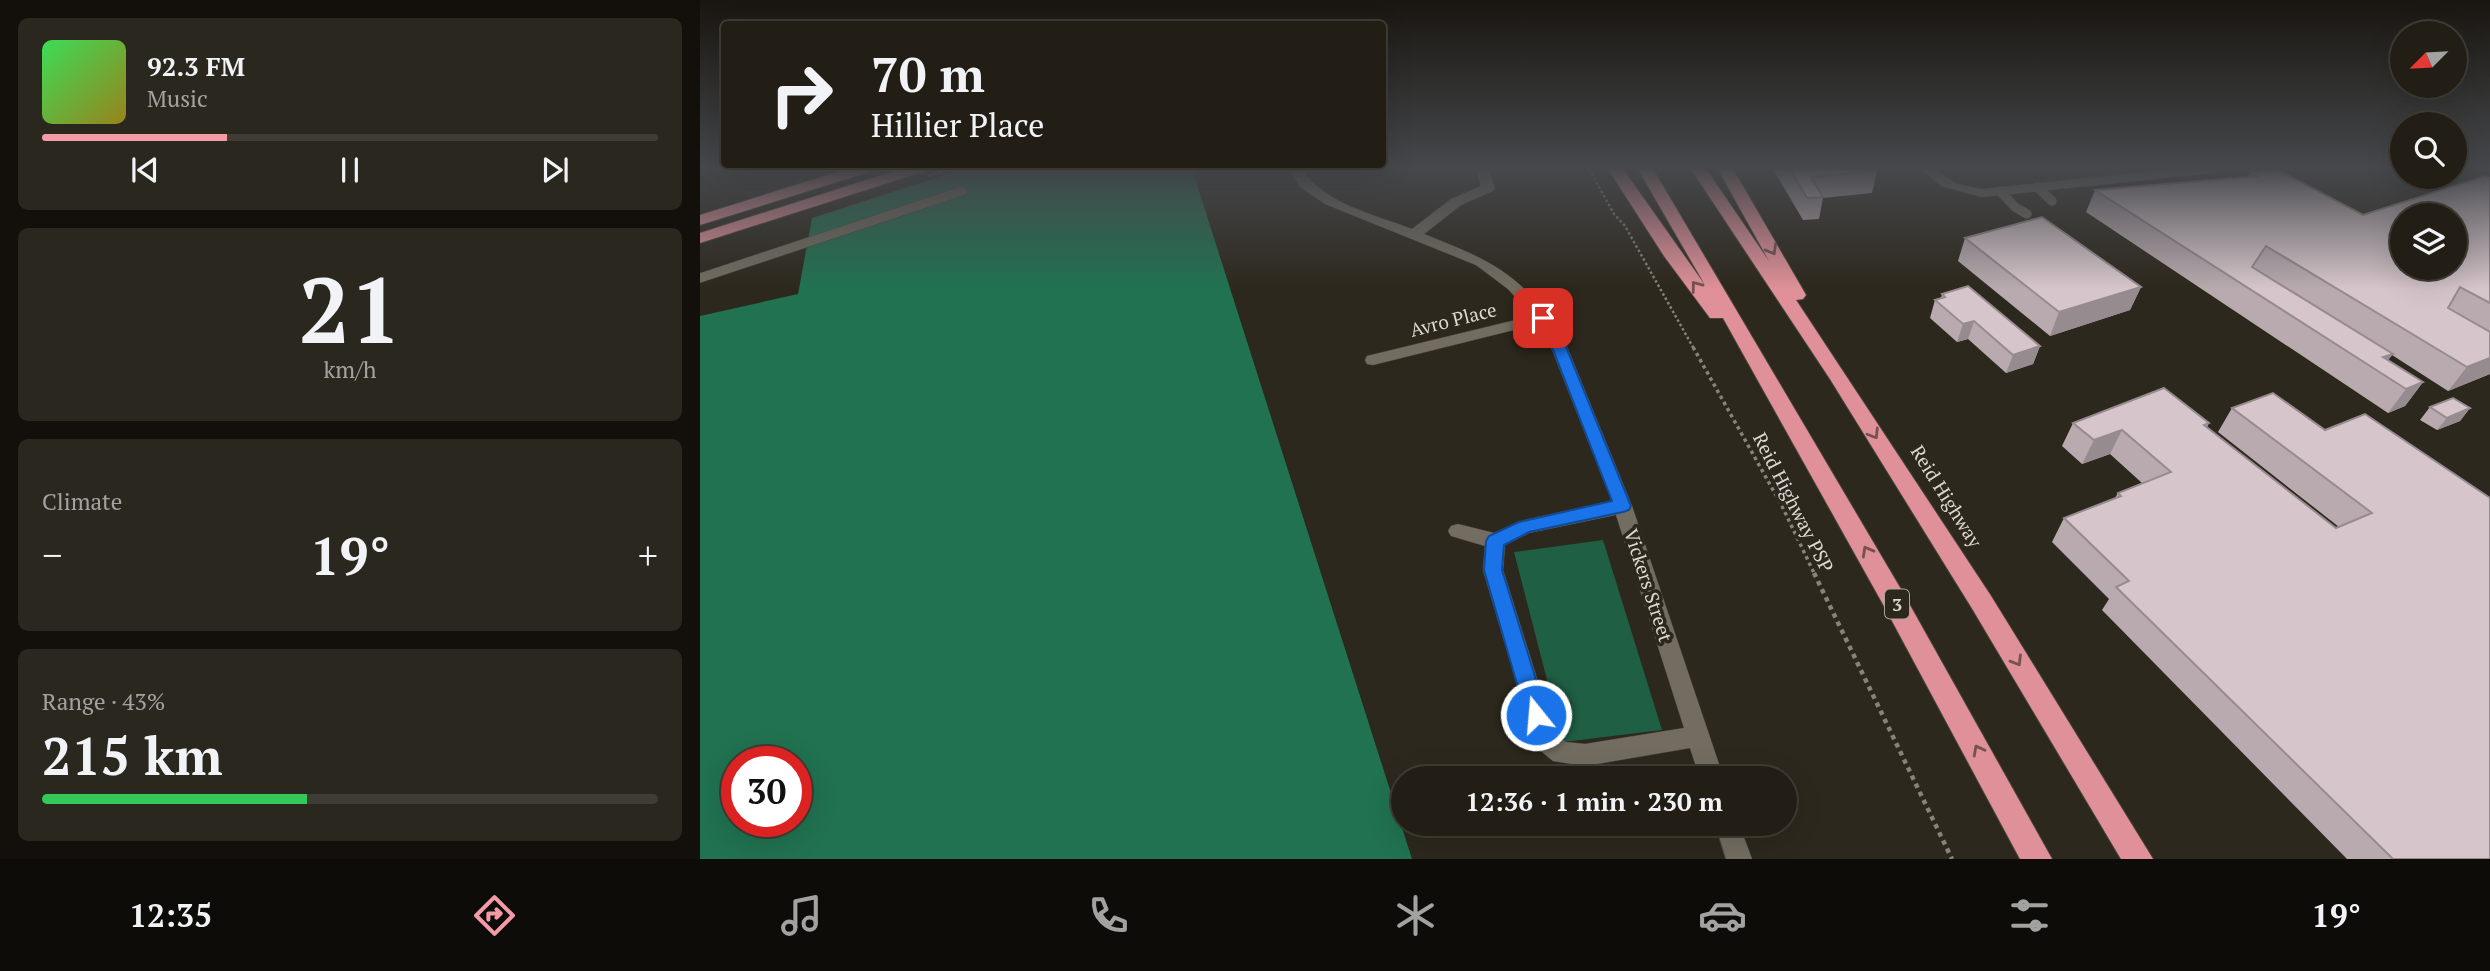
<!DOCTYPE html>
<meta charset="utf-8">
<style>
:root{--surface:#221e16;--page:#2a271f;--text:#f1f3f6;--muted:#a2a2a1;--line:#3f3c35;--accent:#f39aa7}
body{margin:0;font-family:"PT Serif",serif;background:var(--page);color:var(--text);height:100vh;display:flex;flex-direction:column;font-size:26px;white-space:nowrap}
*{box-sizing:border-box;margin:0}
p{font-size:23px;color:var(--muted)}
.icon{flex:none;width:38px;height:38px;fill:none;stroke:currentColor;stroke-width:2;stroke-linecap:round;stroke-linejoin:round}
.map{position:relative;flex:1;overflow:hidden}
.drawer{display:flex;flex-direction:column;gap:18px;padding:18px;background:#13100c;width:700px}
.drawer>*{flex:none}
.banner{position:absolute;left:21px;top:21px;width:665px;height:147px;border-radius:7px;box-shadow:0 7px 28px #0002,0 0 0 2px var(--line);background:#221e16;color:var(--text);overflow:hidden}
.needle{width:46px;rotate:246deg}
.tools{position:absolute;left:1690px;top:21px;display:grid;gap:14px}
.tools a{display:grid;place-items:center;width:77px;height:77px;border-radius:50%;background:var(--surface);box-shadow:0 7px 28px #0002,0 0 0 2px var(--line);font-size:35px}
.speed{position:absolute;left:21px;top:746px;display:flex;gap:14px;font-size:35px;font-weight:700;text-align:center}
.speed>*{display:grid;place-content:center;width:91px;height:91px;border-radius:50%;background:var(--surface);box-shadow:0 7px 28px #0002,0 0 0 2px var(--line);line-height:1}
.speed .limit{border:10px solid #d22;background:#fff;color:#111}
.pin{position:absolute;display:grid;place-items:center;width:60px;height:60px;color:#fff;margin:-30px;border-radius:14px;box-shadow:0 4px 10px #0006}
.me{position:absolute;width:77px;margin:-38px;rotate:343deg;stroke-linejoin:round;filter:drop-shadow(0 0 5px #0008)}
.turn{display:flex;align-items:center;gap:24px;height:147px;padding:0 35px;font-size:32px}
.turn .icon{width:91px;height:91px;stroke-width:2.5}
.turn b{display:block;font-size:49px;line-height:60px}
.big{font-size:52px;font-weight:700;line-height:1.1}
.drawer .tile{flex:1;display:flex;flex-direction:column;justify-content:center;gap:10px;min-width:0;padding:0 24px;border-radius:10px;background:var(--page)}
.drawer .dial{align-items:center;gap:0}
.dial b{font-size:91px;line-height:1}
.song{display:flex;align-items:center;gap:21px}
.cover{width:84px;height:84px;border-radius:10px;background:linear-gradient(135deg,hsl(130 70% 55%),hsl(50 70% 35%))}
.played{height:7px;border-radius:4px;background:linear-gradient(90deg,var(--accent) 30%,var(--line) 30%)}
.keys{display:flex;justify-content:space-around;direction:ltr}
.heat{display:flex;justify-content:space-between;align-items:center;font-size:38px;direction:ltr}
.charge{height:10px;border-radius:5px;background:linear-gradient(90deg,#34c759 43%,var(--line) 0)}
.trip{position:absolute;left:691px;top:766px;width:406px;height:70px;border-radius:35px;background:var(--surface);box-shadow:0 7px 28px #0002,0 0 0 2px var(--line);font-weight:700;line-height:70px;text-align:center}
.menu{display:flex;height:112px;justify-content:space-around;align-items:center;background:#0e0c09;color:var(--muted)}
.menu .icon{width:49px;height:49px}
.menu .selected{color:var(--accent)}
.menu b{font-size:32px;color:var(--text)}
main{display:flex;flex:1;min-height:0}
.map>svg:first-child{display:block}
.green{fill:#1f5f44}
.forest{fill:#207251;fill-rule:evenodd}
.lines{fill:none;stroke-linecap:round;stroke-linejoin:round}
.lane-casing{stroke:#49453c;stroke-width:10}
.street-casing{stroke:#49453c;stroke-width:1}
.highway-casing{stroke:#49453c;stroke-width:2}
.path-far2{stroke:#87837a;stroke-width:2.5;stroke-dasharray:2.5 2.5;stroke-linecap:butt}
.path-far1{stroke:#87837a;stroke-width:3.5;stroke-dasharray:3.5 3.5;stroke-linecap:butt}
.path{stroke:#87837a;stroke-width:4.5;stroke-dasharray:4.5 4.5;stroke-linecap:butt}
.lane{stroke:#726d60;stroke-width:9}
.street{fill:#726d60;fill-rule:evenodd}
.highway{fill:#e09098;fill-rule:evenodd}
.wall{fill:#b8aaaf}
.shaded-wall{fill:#968b8e}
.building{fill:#d6c6cb;stroke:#968b8e;stroke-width:2;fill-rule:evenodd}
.oneway{stroke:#75524e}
.route{fill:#1a73e8;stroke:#114b97;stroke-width:2}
.labels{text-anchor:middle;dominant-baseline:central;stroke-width:7;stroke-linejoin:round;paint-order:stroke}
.shield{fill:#2d281d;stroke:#a8a49c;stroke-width:2}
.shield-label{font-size:18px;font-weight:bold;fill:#dcd9d2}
.street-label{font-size:19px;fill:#dcd9d2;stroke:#2d281d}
</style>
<main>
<section class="drawer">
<div class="tile">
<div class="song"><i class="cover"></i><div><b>92.3 FM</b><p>Music</p></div></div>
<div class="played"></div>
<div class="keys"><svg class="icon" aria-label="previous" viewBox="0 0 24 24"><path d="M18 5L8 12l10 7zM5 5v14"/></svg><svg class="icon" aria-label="pause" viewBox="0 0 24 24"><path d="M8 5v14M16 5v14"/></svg><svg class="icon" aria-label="next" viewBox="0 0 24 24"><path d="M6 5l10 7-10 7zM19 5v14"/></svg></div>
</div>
<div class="tile dial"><b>21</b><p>km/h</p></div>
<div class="tile"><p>Climate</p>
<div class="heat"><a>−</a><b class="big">19°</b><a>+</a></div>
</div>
<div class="tile"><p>Range · 43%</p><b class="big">215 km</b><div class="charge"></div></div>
</section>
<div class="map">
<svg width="1790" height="859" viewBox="0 0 1790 859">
<rect width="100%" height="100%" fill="#2d281d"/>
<path class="green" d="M903,540l59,190 -99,12 -49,-190z"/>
<path class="forest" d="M263,169h229l220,690h-712v-543l98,-22 14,-76zM37,761h59v60h-59z"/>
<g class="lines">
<g class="lane-casing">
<g id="lane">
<path d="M1337,187l15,14"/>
<path d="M1300,191l15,16 12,7"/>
<path d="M0,278l262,-87"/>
</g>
</g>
<g class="street-casing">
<g id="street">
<path d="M590,169h12c22,35 74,46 110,60l39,-30 30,-13 -5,-17h12l7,19 -2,3 -32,14 -37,29c70,28 96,39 139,103l69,169 92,273h-24l-10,-31 -105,18 -32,-5 -17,-14 -53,-177 2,-24 -34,-10 -3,-5 3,-5 7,-2 36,9 31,-13 87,-19 -65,-164 -9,-13 -165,41 -6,-1 -2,-4 2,-4 165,-40 -24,-27 -32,-24 -151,-61 -25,-17zM916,515l68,213 -99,16 -19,-2 -12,-9 -51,-163 2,-25 24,-12z"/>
<path d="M1221,169h13l23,15 25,5 192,-20h45l-6,4 -231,24 -41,-11z"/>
<path d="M1015,824h24l13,35h-26z"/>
</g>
</g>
<g class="highway-casing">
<g id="highway">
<path d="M147,169h24l-2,3 -169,53v-10z"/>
<path d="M201,169h23l-2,3 -222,71v-10z"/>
<path d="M908,169h15l82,116 -67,-116h15l249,422 150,268h-32l-136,-253 -161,-288h-13l-46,-62z"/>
<path d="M991,169h15l63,92 -51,-92h15l73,126 -3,4 -7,1 195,296 162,263h-32l-148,-249 -143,-231z"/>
</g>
</g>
<g class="path-far2">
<path d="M889,169l25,45 11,12 69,123"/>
<path d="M229,176l20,-7"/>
</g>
<path class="path-far1" d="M993,347l89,159 33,69"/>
<path class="path" d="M1114,573l138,286"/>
<use href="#lane" class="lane"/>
<use href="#street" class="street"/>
<use href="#highway" class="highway"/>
</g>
<g class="wall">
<path d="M1073,169h102l2,2 -5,22 -49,5 -4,21 -16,1z"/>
<path d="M1550,172l113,43 127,-37v196l-42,17 -56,-36 -4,5 35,22 -18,24 -17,7 -302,-201 9,-22 153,-14z"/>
<path d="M1265,238l176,49 -11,23 -80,26 -92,-75z"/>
<path d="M1242,294l98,52 -7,18 -27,9 -38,-34 -11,3 -27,-24 5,-18 6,-2z"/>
<path d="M1730,407l40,1 -10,13 -23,9 -17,-10z"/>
<path d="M1532,408l93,22 40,-16 125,445h-143l-245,-249 7,-11 -57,-57 12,-24 51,-20 3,-5 24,-10 -32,-29 -28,10 -20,-18 11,-23h136l-2,4 129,101 3,-1 -121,-95z"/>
</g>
<g class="shaded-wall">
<path d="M1441,287l-11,23 -80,26 9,-24z"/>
<path d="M1274,321l-6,18 -11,3 6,-18z"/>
<path d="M1340,346l-7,18 -27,9 7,-18z"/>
<path d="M1693,354l-14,18 4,-15z"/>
<path d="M1790,358v16l-42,17 19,-24z"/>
<path d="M1723,382l-18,24 -17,7 18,-24z"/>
<path d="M1770,408l-10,13 -23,9 10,-12z"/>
<path d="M1422,430l-12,24 -28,10 12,-24z"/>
</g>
<g class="building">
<path d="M1090,169h85l2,2 -66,6 12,20 -16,1z"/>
<path d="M1578,170l85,45 122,-39 5,2v125l-30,-16 -12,21 42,24v26l-23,9 -201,-121 -14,21 141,87 -10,3 40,25 -17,7 -311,-199 162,-14 -7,-4zM1703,215h52v53h-52z"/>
<path d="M1342,217l99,70 -82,25 -94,-74z"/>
<path d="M1268,286l72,60 -27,9 -39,-34 -11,3 -28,-24 10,-3 -3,-3z"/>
<path d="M1464,388l45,35 -5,2 132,103 36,-15 -140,-105 41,-15 52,37 40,-16 125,84v361h-97l-277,-272 13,-6 -65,-63 57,-22 -3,-3 53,-21 -49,-42 -28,10 -21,-17z"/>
<path d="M1753,398l17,10 -23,10 -17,-11z"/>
</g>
<defs><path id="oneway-chevron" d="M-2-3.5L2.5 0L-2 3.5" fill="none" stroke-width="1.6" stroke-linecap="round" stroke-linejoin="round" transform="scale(1.75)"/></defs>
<g class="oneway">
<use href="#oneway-chevron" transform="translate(1072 250) rotate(60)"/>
<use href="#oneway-chevron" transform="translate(996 286) rotate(-127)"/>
<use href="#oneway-chevron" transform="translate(1174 434) rotate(58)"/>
<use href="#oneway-chevron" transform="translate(1167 551) rotate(-119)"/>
<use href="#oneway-chevron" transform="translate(1317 661) rotate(59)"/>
<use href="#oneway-chevron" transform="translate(1278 750) rotate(-118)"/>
</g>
<linearGradient id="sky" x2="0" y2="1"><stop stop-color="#191610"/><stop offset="0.58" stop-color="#46484c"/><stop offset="1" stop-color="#46484c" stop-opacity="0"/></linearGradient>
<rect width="1790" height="289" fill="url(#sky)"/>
<path class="route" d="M843,314l5,1 14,22 69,169 -2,4 -6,2 -94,20 -25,13 -2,25 45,145 -3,6 -8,3 -7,-3 -3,-6 -42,-145 2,-29 3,-5 30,-14 93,-21 -64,-164 -12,-19z"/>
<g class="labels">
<rect class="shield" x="1185" y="589.5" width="24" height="29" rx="5"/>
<g class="shield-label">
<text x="1197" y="604">3</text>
</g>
<g class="street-label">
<text transform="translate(753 319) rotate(-14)">Avro Place</text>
<text transform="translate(1247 496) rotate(58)">Reid Highway</text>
<text transform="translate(1094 502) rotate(63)">Reid Highway PSP</text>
<text transform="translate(949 585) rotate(72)">Vickers Street</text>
</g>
</g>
</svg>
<div class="tools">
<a><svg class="needle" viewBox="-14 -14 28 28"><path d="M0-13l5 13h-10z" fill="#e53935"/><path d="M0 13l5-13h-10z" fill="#a2a2a1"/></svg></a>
<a><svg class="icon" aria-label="search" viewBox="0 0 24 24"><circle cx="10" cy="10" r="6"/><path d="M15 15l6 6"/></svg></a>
<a><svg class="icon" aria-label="layers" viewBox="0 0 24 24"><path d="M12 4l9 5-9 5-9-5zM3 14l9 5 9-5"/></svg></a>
</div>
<div class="speed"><div class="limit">30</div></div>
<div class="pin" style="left:843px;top:318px;background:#d93025"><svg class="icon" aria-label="arrive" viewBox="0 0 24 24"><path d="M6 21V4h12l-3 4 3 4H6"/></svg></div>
<svg class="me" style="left:836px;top:715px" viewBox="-20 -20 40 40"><circle r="17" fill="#1a73e8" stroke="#fff" stroke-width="3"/><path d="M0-11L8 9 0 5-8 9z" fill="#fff"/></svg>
<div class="trip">12:36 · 1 min · 230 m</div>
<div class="banner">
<div class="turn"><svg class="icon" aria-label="right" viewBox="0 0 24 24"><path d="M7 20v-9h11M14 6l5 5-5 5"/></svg><div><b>70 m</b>Hillier Place</div></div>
</div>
</div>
</main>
<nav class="menu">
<b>12:35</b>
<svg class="icon selected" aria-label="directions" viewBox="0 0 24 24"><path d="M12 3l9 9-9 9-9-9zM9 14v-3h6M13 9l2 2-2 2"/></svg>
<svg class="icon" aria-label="music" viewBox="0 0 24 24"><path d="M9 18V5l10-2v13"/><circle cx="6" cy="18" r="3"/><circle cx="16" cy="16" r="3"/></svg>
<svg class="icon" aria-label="phone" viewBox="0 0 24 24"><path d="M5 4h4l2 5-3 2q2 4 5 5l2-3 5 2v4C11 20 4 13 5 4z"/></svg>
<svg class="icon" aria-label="climate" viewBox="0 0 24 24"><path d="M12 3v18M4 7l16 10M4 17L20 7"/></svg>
<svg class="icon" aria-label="car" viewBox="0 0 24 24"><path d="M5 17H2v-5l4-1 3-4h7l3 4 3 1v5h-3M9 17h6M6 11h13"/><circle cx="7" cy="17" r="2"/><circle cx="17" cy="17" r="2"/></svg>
<svg class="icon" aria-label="filters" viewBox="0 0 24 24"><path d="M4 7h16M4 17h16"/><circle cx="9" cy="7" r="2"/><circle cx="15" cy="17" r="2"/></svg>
<b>19°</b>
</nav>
